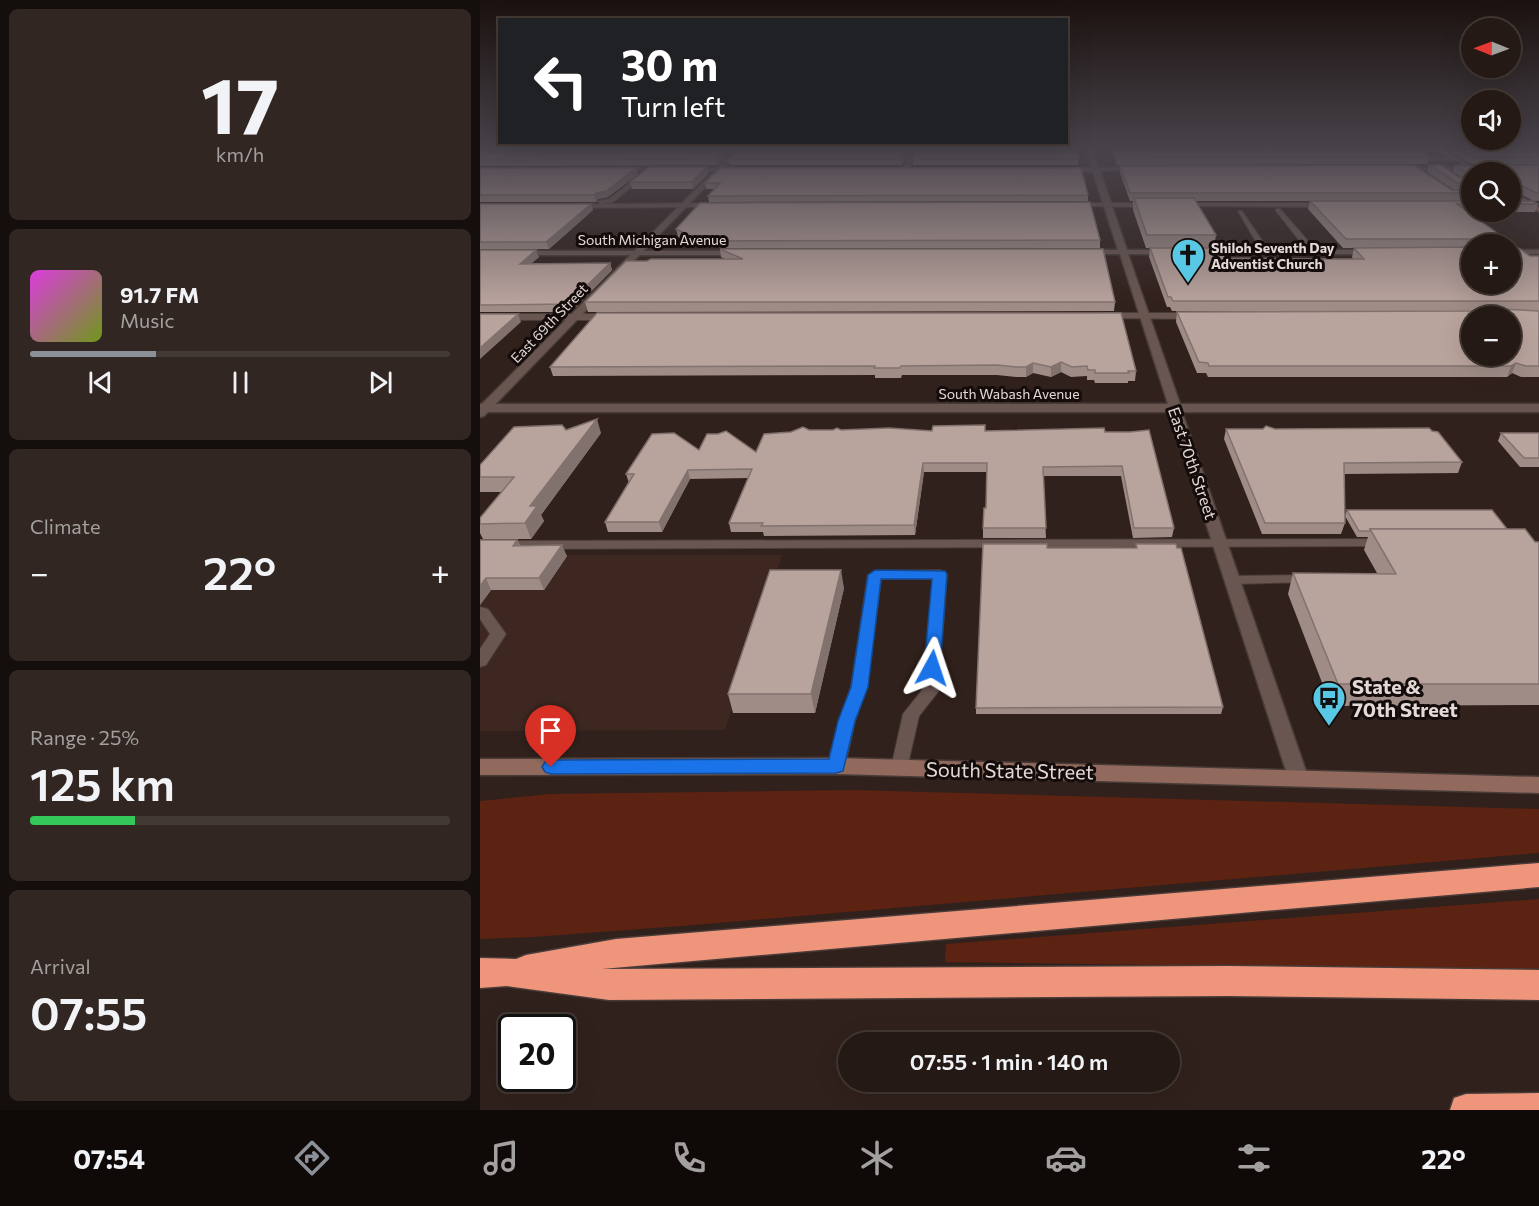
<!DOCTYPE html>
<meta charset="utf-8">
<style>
:root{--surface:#251915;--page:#312622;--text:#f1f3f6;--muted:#a3a0a0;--line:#423834;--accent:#8c9099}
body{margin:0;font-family:Commissioner,sans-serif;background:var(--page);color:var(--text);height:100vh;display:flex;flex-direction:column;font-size:22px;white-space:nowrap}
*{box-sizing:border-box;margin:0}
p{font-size:20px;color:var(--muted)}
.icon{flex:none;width:33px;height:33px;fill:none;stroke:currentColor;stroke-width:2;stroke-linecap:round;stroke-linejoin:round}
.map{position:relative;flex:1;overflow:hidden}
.panel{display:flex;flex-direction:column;gap:9px;padding:9px;background:#140e0c;width:480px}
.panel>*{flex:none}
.top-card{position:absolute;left:18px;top:18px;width:570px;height:126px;border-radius:0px;box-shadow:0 6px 24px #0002,0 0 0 2px var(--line);background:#202124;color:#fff;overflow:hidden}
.needle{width:39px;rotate:271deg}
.controls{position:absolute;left:981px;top:18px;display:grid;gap:12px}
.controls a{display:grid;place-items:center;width:60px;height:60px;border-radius:50%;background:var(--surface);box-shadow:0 6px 24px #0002,0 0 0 2px var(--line);font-size:30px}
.speed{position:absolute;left:18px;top:1014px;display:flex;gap:12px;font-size:30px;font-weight:700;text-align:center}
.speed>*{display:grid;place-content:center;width:78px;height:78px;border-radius:50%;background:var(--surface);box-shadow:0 6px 24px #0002,0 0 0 2px var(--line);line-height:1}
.speed .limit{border:3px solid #111;border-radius:9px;background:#fff;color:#111}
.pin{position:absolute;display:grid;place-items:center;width:51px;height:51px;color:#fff;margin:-62px -26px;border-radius:50% 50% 50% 0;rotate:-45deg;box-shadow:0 0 6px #0007}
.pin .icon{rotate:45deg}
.me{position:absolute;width:66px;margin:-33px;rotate:5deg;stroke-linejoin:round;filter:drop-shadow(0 0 4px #0008)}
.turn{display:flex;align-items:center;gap:21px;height:126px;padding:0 24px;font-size:27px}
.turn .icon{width:78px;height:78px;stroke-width:2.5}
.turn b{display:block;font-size:42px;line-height:51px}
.big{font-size:45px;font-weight:600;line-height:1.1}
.panel .card{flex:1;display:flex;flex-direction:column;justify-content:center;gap:9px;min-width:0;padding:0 21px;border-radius:9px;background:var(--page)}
.panel .dial{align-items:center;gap:0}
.dial b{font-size:78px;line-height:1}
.song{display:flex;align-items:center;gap:18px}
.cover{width:72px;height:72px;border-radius:9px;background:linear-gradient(135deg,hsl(300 70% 55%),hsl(80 70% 35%))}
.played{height:6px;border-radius:3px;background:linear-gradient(90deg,var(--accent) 30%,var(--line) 30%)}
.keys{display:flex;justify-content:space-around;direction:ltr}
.heat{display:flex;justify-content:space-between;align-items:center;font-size:33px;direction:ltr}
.charge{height:9px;border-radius:4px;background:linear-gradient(90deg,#34c759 25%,var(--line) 0)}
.trip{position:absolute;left:358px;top:1032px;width:342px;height:60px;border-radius:30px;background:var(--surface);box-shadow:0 6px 24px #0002,0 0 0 2px var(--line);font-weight:600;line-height:60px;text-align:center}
.tab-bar{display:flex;height:96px;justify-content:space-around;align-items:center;background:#0f0a08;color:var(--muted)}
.tab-bar .icon{width:42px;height:42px}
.tab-bar .selected{color:var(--accent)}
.tab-bar b{font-size:27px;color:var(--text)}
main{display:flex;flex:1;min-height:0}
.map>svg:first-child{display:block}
.built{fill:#3e2720}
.green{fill:#5c2212}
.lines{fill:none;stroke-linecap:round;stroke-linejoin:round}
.service-casing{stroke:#493c38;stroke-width:2}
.minor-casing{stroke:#493c38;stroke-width:3}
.tertiary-casing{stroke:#493c38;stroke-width:3}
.secondary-casing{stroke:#493c38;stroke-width:3}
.motorway-casing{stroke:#493c38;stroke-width:3}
.service{fill:#695650;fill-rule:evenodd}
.minor{fill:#695650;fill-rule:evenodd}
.tertiary{fill:#695650;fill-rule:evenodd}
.secondary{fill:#91695d;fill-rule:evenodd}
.motorway{fill:#ee957c;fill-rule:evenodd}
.wall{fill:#9f8c87;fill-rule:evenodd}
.shaded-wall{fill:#82726e}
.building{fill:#b9a39d;stroke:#82726e;stroke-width:1.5;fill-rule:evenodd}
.route{fill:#1a73e8;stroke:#114b97;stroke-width:1.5}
.labels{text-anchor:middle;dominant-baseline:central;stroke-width:6;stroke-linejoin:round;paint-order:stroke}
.far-street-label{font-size:14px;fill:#e4d9d6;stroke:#140c0a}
.far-poi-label{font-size:14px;font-weight:bold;fill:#e4d9d6;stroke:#140c0a;text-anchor:start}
.street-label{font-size:16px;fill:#e4d9d6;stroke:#140c0a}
.near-poi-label{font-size:20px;font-weight:bold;fill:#e4d9d6;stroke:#140c0a;text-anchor:start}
.near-street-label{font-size:20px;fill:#e4d9d6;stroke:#140c0a}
</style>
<main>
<section class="panel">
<div class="card dial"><b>17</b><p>km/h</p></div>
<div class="card">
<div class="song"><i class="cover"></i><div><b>91.7 FM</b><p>Music</p></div></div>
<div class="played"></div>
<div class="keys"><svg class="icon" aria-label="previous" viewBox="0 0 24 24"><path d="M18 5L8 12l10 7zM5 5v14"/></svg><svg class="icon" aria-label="pause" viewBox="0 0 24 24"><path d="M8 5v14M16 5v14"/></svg><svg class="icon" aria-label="next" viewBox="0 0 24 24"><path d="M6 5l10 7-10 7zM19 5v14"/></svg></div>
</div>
<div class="card"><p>Climate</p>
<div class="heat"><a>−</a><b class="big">22°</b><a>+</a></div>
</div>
<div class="card"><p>Range · 25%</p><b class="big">125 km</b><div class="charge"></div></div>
<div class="card"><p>Arrival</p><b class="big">07:55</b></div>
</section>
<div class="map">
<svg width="1059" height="1110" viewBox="0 0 1059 1110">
<rect width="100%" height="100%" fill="#31211c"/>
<path class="built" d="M0,555h302l-57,175 -245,1z"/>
<g class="green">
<path d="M371,790l688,19v44l-845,72 -161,12 -53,2v-138l69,-7z"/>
<path d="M1059,899v71l-594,-8 1,-18z"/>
</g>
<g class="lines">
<g class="service-casing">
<g id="service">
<path d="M963,149l-1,3h-22l6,5h30l2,3 -33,1 -13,-10z"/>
<path d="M164,172l2,3 -33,27 -12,2 115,-1 3,2 -3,2 -142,1 -3,-2 3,-2h26l-2,-3 11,-2z"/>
<path d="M595,203h76l3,2 -3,2 -78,-1z"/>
<path d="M700,203h145l3,2 -3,2 -147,-1z"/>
<path d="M796,209h4l36,41v4h-6l-34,-43z"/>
<path d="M758,211h4l28,41 -1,2h-6z"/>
<path d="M623,313h92l4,3 -4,3 -95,-1v-4z"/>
<path d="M0,314h130l4,3 -4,3h-130z"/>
<path d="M904,539l7,4 -2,3 -909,3v-8z"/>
<path d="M460,570l7,4 -9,118 -19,24 -13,57 -6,2 -6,-2 -3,-5 12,-54 19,-24 11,-111h-52l-14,108 -12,34 -10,45 -3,5 -6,2 -6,-2 -3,-5 12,-45 12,-34 17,-112 7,-4z"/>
<path d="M828,575l5,1 2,3 -2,3 -81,2 -7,-4 7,-4z"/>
<path d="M0,607l8,2 18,25 -20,31 -6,2v-18l10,-15 -10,-15z"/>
</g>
</g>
<g class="minor-casing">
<g id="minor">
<path d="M430,149h6l-7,21 -3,2 -3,-2z"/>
<path d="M606,149h6l6,19 42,-1 3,2 -43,2 27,79h42l4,2 -4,2h-41l52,150h359v8h-357l126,365 -3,6 -7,2 -7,-2 -3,-6 -118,-365h-690v-8h688l-48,-150h-35l-4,-2 4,-2h33l-25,-78 -34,-2 33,-2z"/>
<path d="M993,167l2,3 -74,1 -3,-2 3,-2z"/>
<path d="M138,168h117l3,2 -3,2 -119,-1z"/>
<path d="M722,250h171l4,2 -4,2h-168l-4,-2z"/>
<rect x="1030" y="250" width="29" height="4"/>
<path d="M0,251h260l4,2 -4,2h-260z"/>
</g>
</g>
<g class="tertiary-casing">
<path id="tertiary" d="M256,149h6l-258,267 -4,1v-11z"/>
</g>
<g class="secondary-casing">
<g id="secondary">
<path d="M956,149h7l38,23h-7z"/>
<path d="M1030,190l29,17v5l-29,-17z"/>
<path d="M356,758l703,19v16l-703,-19 -356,1v-16z"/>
</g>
</g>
<g class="motorway-casing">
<g id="motorway">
<path d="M1059,863v24l-937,82 625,-3 312,4v30l-312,-4 -618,4 -102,-14 -27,2v-30l36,1 10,-4 90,-16z"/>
<path d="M1059,1093v17h-89l4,-12 12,-4z"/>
</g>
</g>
<use href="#service" class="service"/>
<use href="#minor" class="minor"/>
<use href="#tertiary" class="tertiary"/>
<use href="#secondary" class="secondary"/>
<use href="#motorway" class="motorway"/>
</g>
<g class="wall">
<path d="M0,149h254l-17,16 -237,1z"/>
<path d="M258,149h171l-7,16h-172l-2,-6z"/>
<path d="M631,149h309h-3l12,8 -2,7 -310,1z"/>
<path d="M966,149h93v15h-67z"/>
<path d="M433,159h166l-1,6h-165z"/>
<path d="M934,165l38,25h2l-27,-18 2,-7h12l18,12h2l-8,-5 2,-7 28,2 2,-2h54v36h-6l-17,-10 2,2 -3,8h18l5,3 -3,8h-66l42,31 1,4h5l13,9h9v55h-9h9v66h-18l-9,-4 -5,4h-299l-2,-4h-9l-21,-51 1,-10 299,-1h-304l-2,-4h-3l-18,-50 1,-9h71l6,10 126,1 -1,-2 2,-9h-11l-35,-39 2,-8h162v11h38v-40h-38v29h-276l20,34 -2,13h-68l-13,-38v-9h-3l-10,-28v-7zM992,244h38v40h-38zM992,316h38v40h-38z"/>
<path d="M0,168h156l2,6 -30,23 -10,2 -2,3h-116z"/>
<path d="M228,174l-15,15h-61l-2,-7z"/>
<path d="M225,183l383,12v6l-379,1 -1,-6 6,-7h-8z"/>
<path d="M0,204l113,6 -44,39h-69z"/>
<path d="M196,229l424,11v8h-397l-25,-11z"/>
<path d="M240,249l395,53 -1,9 -526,1 -3,-10 140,-43 -4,-2z"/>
<path d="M0,250l59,7 -8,6h79l2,7 -41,42h-91z"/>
<path d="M641,313l15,58 -1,10h-7v2h-33l-1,-3h-7v-4l-16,1 -10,-5 -10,5 -18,-4 -7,4h-10l-19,-2h-95l-1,3h-26v-3l-322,1 -3,-9z"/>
<path d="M746,429l206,2 30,31 -4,11 -114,1 1,49 -4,11h-79l-38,-95z"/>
<path d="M86,430l35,3 -60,82 3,6 -13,18h-48l-3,-6v-15l22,-26h-22v-15z"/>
<path d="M329,430l296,2 69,96 -2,9 -39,1 -12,-62h-78l3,62h-63v-10l3,-20 1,-36h-63l-9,63 -151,1 -1,-4h-32l-2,-9 19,-45 -58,1 -28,53h-54l-3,-10 24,-39 -3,-9 73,-24 57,2 35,-20z"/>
<path d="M1021,433h38v34h-19l-22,-26z"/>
<path d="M867,510l160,19 28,13h4v163l-208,1 -43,-112 5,-21h84l-13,-23 4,-13h-11l-12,-21z"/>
<path d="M0,540h37l3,5 47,11 -23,34h-53l-11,15z"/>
<path d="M656,544l87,163 -2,7h-245v-6l71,-160h89z"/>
<path d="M364,588l-29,125h-82l-5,-19z"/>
</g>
<g class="shaded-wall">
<path d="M247,149h7l-17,16 -1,-6z"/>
<path d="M426,149h3l-7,16v-6z"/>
<path d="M227,167l1,7 -15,15 -2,-7z"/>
<path d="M156,168l2,6 -30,23 -10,2 -2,3 -2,-7 2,-2z"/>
<path d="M1038,193l-3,8h-5l1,-7z"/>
<path d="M111,204l2,6 -44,39 -3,-7z"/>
<path d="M56,250l3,7 -16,14 -3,-7z"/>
<path d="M130,263l2,7 -41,42 -3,-8z"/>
<path d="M38,314l3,8 -41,37v-11z"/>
<path d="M581,362v10l-10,5v-10z"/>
<path d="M553,363v10l-7,4v-10z"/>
<path d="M1036,363l-4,10 -5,4 4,-11z"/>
<path d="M117,419l4,14 -60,82 3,6 -13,18 -6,-16 5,-17z"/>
<path d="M443,463l1,9 -9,63 -1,-10z"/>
<path d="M208,470l2,9 -28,53 -3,-10z"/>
<path d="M37,540l5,11 -9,-5z"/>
<path d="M82,545l5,11 -23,34 -5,-12z"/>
<path d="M361,570l3,18 -29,125 -4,-19z"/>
<path d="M6,578l5,12 -11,15v-19z"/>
</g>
<g class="building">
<path d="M0,149h247l-11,10 -236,1z"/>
<path d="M258,149h168l-4,10h-174z"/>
<path d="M436,149h160l3,10h-166z"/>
<path d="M634,149h303l12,8 -312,1z"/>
<path d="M980,149h79v8h-65z"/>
<path d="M934,165l38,25 20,1v2h-342l-10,-27z"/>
<path d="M949,165h12l18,12 5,1 2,-6 -11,-7 28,2 2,-2h54v28h-3l-24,-13 -2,7v-15h-38v12l-15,-1z"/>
<path d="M169,167h58l-16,15h-61z"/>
<path d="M0,168h156l-30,23 -10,2 -2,2h-114z"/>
<path d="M240,168h361l7,27 -380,1 12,-13h-15z"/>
<path d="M1030,187l8,6 -7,1v7h22l5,3h-28z"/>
<path d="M654,198h60l22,37h-69z"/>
<path d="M830,201h162v3h-15l54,39 1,4h5l13,9h9v45h-366l-2,-4h-3l-18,-49h71l6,10 72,1h65l-10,-11 118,-1v37h38v-40h-34l1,-3 -2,-2h-129z"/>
<path d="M610,202l10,38 -399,1 -25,-12 24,-26z"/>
<path d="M0,204h111l-45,38h-66z"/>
<path d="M240,249h383l12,53h-530l41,-41h21l4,-2h92z"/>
<path d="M0,250h56l-16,14 90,-1 -42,41 -88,1z"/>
<path d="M998,308l61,3v55h-13l-10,-3 -5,3h-302l-1,-3 -9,-1 -22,-50 298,-1zM992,316h38v40h-38z"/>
<path d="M117,313h524l15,58h-8l1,2h-34v-3h-7l-1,-4 -15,1 -11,-5 -10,5 -18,-4 -7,4h-10l-19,-2 -96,1 -1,2h-26l1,-2 -325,1z"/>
<path d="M0,314h38l-38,34z"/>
<path d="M117,419l-67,87h7l-12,17 -45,1v-6l34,-41h-34v-12l34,-38 48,-2 4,5z"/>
<path d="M505,425v6l119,-3 1,4h25l19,-2 25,98h-40l-12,-62 -79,1 3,61h-63l1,-20h2l1,-45h-64l-9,62 -153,1 2,-3h-34l23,-54 -64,1 -29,52h-54l29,-48h-8l26,-40 22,-1 25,17 8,-16h11l8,-3 30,21 8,-18 27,-2 12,-5 6,3h24l4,-2 4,2 48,-2 43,3 1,-5z"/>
<path d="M786,426l9,3 154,-1 3,3 6,1 24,30 -118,1 1,60h-80l-39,-94h37z"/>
<path d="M1021,433h38v25h-15z"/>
<path d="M867,510h145l15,19h-137v2h-11z"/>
<path d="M890,529h155l10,13h4v142h-201l-45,-111 103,1z"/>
<path d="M0,540h37l-4,6 49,-1 -23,33h-53l-6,8z"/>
<path d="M503,544h64v4h90l-1,-4h40l1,4h4l42,159 -247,1z"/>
<path d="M290,570h71l-30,124h-83z"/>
</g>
<linearGradient id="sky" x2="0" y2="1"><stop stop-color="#1b120f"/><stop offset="0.49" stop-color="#48434b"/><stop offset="1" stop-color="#48434b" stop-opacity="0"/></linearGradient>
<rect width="1059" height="304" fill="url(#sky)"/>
<path class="route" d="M395,570l70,1 2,3 -7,94 -3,4h-11l-2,-4 8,-89h-51l-13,108 -13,34 -12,50 -7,2 -285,1 -6,-2 -3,-5 3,-5 6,-2 278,-1 9,-38 13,-34 17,-112z"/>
<defs>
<g id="church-pin" transform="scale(1.725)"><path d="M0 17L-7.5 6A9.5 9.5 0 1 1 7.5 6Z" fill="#58c8e4" stroke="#140c0a"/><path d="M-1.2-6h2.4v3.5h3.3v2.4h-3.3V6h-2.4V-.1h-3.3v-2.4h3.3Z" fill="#111"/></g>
<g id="bus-pin" transform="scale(1.725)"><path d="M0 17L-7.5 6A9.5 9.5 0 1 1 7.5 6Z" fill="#58c8e4" stroke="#140c0a"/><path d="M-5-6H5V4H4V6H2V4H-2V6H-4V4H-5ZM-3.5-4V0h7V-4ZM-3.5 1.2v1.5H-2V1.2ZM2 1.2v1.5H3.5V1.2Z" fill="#111"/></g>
</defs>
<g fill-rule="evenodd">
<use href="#church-pin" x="708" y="255"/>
<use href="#bus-pin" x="849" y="698"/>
</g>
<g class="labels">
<g class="far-street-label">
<text x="172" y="239">South Michigan Avenue</text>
<text transform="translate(69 323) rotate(-46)">East 69th Street</text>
<text x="529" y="393">South Wabash Avenue</text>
</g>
<g class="far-poi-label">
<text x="731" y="247">Shiloh Seventh Day<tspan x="731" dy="16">Adventist Church</tspan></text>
</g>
<g class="street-label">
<text transform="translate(713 463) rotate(71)">East 70th Street</text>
</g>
<g class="near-poi-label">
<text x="872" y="686">State &amp;<tspan x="872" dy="23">70th Street</tspan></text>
</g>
<g class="near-street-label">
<text transform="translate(530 770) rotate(1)">South State Street</text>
</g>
</g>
</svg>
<div class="controls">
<a><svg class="needle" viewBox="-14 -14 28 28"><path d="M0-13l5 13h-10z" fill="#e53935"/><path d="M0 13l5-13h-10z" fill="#a3a0a0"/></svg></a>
<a><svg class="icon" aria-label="sound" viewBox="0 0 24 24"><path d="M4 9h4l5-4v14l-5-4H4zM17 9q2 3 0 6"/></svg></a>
<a><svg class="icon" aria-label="search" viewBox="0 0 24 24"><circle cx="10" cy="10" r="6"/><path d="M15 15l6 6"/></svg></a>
<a>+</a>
<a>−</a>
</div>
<div class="speed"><div class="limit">20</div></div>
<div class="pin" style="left:71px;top:767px;background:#d93025"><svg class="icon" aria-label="arrive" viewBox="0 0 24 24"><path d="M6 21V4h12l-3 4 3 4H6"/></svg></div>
<svg class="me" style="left:452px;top:668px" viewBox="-20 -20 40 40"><path d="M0-17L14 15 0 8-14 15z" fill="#1a73e8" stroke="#fff" stroke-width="4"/></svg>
<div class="trip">07:55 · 1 min · 140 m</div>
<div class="top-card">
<div class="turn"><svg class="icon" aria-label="left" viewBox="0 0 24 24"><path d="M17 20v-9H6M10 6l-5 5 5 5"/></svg><div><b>30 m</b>Turn left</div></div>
</div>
</div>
</main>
<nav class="tab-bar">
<b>07:54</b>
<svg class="icon selected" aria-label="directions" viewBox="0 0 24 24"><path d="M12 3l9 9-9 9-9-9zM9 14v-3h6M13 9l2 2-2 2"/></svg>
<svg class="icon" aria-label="music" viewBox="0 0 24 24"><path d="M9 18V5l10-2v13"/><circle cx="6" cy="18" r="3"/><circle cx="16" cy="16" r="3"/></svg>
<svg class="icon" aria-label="phone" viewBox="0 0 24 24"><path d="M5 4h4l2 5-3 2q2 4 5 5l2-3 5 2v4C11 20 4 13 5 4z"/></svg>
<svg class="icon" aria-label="climate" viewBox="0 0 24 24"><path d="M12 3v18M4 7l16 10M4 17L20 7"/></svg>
<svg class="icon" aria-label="car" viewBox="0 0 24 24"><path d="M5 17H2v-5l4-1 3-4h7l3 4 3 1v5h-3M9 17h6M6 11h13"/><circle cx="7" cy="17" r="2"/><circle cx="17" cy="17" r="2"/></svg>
<svg class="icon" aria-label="filters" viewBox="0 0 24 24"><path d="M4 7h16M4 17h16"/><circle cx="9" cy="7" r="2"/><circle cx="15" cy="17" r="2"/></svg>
<b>22°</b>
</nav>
